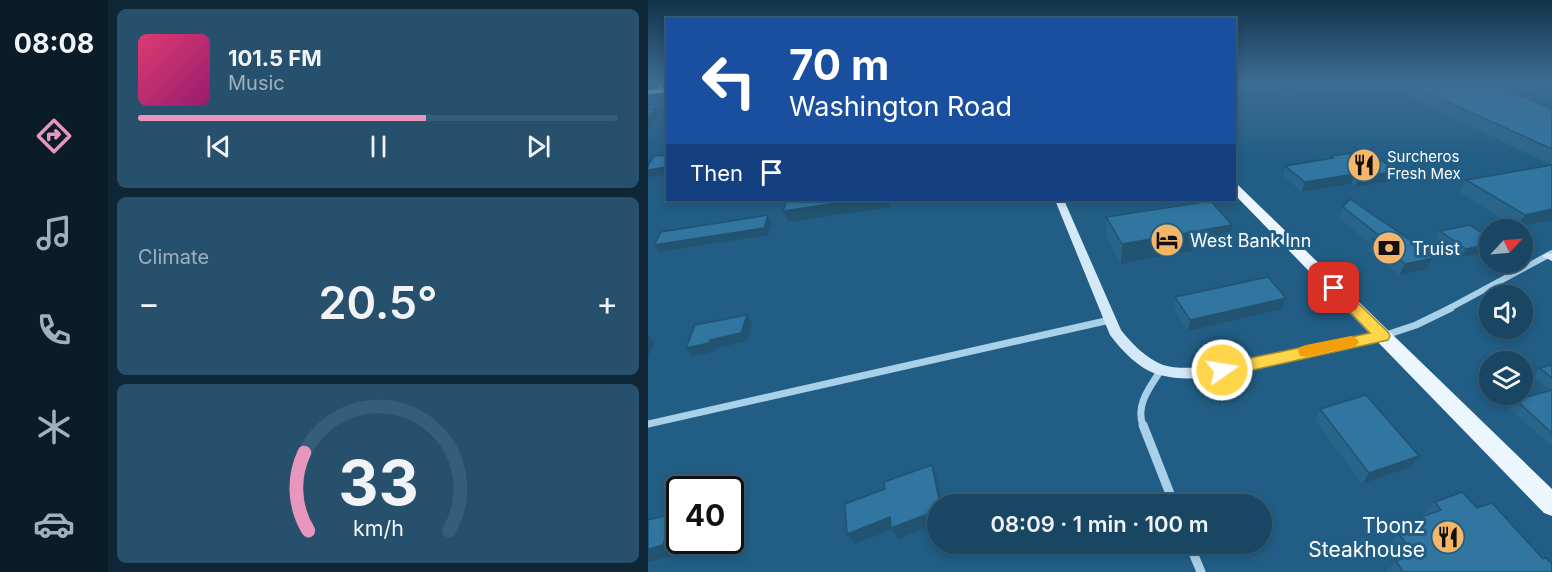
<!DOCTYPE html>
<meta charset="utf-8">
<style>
:root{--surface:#194663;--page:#26506c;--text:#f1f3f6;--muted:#9fb1be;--line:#375e78;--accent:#e797bd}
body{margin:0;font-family:Inter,sans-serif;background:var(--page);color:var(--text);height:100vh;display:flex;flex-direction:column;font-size:22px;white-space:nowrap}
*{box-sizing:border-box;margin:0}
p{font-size:20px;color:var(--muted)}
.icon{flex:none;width:33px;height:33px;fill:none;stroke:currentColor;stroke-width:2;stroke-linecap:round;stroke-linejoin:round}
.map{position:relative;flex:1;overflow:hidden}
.side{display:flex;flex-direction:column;gap:9px;padding:9px;background:#0e2636;width:540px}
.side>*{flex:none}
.top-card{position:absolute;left:18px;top:18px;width:570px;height:183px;border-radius:0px;box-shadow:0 3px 9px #0003,0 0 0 2px var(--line);background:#1a4fa0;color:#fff;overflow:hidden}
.needle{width:39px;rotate:64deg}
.tools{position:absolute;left:831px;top:219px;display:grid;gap:12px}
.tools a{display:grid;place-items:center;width:54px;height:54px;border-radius:50%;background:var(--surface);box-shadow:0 3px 9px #0003,0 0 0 2px var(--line);font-size:30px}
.speed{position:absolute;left:18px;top:476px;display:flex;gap:12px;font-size:30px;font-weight:700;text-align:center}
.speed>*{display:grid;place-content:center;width:78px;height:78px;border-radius:50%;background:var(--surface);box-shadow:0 3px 9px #0003,0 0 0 2px var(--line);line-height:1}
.speed .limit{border:3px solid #111;border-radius:9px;background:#fff;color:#111}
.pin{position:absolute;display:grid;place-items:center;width:51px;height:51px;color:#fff;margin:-26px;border-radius:12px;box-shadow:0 3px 9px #0006}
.me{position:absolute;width:66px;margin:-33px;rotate:77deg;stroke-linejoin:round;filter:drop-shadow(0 0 4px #0008)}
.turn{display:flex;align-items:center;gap:21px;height:126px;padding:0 24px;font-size:27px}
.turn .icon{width:78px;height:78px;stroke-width:2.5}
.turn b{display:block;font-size:42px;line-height:51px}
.then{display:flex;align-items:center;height:57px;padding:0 24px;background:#0003;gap:12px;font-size:22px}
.big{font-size:45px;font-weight:600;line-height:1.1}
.side .card{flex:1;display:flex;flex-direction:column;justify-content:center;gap:9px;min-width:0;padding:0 21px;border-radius:9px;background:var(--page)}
.side .dial{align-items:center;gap:0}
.dial svg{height:156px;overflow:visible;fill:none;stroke:var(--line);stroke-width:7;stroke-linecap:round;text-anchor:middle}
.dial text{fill:var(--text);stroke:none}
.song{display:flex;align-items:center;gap:18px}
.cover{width:72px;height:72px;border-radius:9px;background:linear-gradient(135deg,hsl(340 70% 55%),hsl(320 70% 35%))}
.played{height:6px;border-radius:3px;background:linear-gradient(90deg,var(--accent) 60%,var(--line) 60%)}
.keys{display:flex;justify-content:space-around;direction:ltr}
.heat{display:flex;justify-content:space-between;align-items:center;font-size:33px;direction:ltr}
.trip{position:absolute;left:279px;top:494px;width:345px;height:60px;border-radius:30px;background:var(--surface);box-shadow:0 3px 9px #0003,0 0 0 2px var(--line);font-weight:600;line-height:60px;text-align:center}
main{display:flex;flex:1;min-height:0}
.tab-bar{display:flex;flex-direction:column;width:108px;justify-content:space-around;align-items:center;background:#0a1c28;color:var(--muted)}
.tab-bar .icon{width:42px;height:42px}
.tab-bar .current{color:var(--accent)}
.tab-bar b{font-size:27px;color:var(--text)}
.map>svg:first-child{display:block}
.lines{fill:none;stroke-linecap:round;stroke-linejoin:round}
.street-far3{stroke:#a9d0e9;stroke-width:4}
.street-far2{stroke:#a9d0e9;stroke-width:6}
.street-far1{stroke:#a9d0e9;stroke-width:7}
.street{stroke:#a9d0e9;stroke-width:9}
.secondary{fill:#d3e9f7;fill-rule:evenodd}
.primary{fill:#ecf6fe;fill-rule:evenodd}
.wall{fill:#29658a}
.shaded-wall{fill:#225371}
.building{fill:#3076a1;stroke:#225371;stroke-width:1.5}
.route{fill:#ffd54a;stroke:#a68a30;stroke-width:1.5}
.slow{fill:#f59e0b}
.labels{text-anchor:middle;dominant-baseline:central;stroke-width:6;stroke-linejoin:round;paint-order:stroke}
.far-poi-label{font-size:15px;fill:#fff;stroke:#215d84;text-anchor:start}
.poi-label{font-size:18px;fill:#fff;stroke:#215d84;text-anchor:start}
.near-poi-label{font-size:21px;fill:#fff;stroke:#215d84;text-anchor:end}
</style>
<main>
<nav class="tab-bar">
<b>08:08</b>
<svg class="icon current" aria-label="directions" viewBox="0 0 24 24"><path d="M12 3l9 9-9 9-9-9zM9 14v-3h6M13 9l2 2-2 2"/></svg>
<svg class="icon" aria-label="music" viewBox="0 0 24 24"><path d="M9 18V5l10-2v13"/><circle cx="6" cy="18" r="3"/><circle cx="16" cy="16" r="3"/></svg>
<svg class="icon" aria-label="phone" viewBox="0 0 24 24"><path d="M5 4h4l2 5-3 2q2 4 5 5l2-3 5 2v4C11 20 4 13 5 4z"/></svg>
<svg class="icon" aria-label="climate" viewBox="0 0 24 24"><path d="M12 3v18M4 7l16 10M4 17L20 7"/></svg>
<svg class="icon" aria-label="car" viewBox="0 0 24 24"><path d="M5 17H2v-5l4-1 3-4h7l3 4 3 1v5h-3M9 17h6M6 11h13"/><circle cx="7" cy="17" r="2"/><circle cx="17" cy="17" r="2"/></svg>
</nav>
<section class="side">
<div class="card">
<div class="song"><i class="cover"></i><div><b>101.5 FM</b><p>Music</p></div></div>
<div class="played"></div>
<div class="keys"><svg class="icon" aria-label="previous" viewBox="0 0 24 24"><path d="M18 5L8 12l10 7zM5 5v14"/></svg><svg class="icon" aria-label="pause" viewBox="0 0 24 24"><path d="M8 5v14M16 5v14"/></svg><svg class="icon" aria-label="next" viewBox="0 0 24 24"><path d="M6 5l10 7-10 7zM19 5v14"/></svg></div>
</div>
<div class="card"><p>Climate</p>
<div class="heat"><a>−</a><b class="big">20.5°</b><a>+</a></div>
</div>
<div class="card dial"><svg viewBox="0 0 100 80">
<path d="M14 69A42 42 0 1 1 86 69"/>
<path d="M14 69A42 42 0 0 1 12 29" stroke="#e797bd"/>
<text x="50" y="56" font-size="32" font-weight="700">33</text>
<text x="50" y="72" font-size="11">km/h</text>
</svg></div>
</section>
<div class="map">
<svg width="904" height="572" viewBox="0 0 904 572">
<rect width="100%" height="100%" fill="#215d84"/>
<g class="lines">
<path class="street-far3" d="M10,91l5,-9"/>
<path class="street-far2" d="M800,309l104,-56"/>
<g class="street-far1">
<path d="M738,335l30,-10 35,-17"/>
<path d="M0,424l462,-104"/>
<path d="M495,426c-8,-21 7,-39 18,-56"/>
</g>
<g class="street">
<path d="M495,425l31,79"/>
<path d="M541,543l12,29"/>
</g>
<g class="secondary">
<path d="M20,88v4l-20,2v-4z"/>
<path d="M407,200h9l57,130c10,13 26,29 42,35 30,9 84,-6 115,-12 34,-7 69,-15 104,-22l5,2 2,3 -2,3 -5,2c-35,7 -69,15 -104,22 -37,8 -80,22 -118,12 -20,-5 -38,-24 -50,-40z"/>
<path d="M900,253l4,1v7l-10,-5z"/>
</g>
<path class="primary" d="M586,184l4,1 314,304v27l-8,-3 -310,-319z"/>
</g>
<g class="wall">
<path d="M615,82h80l-1,3 -64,7z"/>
<path d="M733,82h125l1,9 45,18v111l-36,7 -57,-35 7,-12 85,-15 -171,-82z"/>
<path d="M904,88v12l-12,-4 4,-7z"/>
<path d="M683,156l66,15 -4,10 -38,6 -4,-3 -49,8 -19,-16 2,-10 45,-7z"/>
<path d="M695,207l89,50 -5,12 -28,6 -31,-25 3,-6 -32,-26z"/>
<path d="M458,217l122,27 -107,20 -15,-28z"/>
<path d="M792,231l50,7v13l-29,6 -25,-19z"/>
<path d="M527,297l111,1 -4,11 -94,22 -14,-22z"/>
<path d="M904,365v78l-3,1 -40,-36 7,-8 34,-10 -17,-14 7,-8z"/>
<path d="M672,409l90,58 -48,17 -47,-64z"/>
<path d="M787,502l42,6 75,64h-167l10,-10 -9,-13 13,-15 5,-2 12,-13 5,-2z"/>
</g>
<g class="shaded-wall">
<path d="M649,82h46l-1,3 -64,7 2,-8z"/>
<path d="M8,109l4,6 -12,13v-11z"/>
<path d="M20,167v7l-19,3 -1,-1v-6z"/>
<path d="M749,171l-4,10 -38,6 4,-10z"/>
<path d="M707,174l-4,10 -49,8 3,-10z"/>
<path d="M210,200h32l1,7 -102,15 -6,-11z"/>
<path d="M275,200h15l-14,2z"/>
<path d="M904,209v11l-36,7 9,-12z"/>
<path d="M120,215l4,7 -4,13 -109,17 -5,-7z"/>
<path d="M584,225l-4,19 -107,20 1,-20z"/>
<path d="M842,244v7l-29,6 5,-8z"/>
<path d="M787,251l-8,18 -28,6 6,-11 21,-11z"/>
<path d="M638,298l-4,11 -94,22 2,-11z"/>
<path d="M99,315l5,8 -5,18 -31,7 -1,3 -23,5 -6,-8 24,-8z"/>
<path d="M0,336l6,6 -6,14z"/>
<path d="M771,456l-9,11 -48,17 7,-11z"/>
<path d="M284,465l4,10 7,29h-3z"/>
<path d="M290,510v12l-40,17 -6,-10 -37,15 -8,-10 43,-17z"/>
<path d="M25,514l7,5v21h1l-5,15 -28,7v1v-14z"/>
</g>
<g class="building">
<path d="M629,82h20l-17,2z"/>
<path d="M756,82h102l4,1 -3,8 45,18v40z"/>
<path d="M904,88v4l-8,-3z"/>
<path d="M8,109l-8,8v-7z"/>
<path d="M719,151l30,20 -38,6 -4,-3 -50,8 -20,-16 48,-8 -2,-2z"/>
<path d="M20,155l-1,12 -19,3v-5l6,-9z"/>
<path d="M904,165v44l-27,6 -59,-35z"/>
<path d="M702,199l60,41 8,-2 17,13 -9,2 7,5 -28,6 -32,-25 8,-2 -38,-30z"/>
<path d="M139,200h71l-75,11z"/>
<path d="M563,201l21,24 -110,19 -16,-27z"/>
<path d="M120,215l-4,13 -110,17 7,-13z"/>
<path d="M822,225l20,13v6l-24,5 -26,-18z"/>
<path d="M620,277l18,21 -96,22 -15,-23z"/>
<path d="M99,315l-6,18 -31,7 -1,3 -23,5 9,-23z"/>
<path d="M904,365v13l-12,-10z"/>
<path d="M904,390v43l-36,-33z"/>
<path d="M718,395l53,61 -50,17 -49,-64z"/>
<path d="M284,465l8,39h-2v6l-47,18 -1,-11 -43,17 -2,-30 40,-15 -1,-7z"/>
<path d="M814,492l15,16 15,-5 51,56 3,-1 6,6v8h-149l-7,-11 18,-7 -15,-20 22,-8 -5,-7 25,-9 -6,-8z"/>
<path d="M25,514l-10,31 -15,4v-29z"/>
</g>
<linearGradient id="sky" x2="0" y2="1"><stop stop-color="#123349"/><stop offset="0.51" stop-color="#3d6d94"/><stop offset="1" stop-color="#3d6d94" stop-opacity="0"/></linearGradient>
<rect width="904" height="162" fill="url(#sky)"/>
<path class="route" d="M686,283l5,2 49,47 2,4 -2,4 -166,37 -6,-2 -2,-5 2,-4 6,-2 148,-31 -40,-42 -2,-3 2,-3z"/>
<path class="slow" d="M703,336l5,2 3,4 -3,4 -50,11 -6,-1 -2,-5 2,-4 6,-2z"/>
<defs>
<g id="restaurant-disc" transform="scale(1.725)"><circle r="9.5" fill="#f6b66a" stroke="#215d84"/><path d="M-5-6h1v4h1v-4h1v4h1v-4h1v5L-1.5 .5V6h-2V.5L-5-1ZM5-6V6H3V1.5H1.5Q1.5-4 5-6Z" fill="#111"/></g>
<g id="hotel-disc" transform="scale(1.725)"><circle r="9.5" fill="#f6b66a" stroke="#215d84"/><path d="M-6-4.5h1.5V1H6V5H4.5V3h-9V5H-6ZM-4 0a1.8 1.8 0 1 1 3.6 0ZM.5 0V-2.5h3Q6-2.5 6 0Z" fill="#111"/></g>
<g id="bank-disc" transform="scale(1.725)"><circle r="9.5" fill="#f6b66a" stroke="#215d84"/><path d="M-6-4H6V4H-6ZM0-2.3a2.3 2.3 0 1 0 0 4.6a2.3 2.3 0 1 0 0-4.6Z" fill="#111"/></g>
</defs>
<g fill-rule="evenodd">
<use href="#restaurant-disc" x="716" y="165"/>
<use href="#hotel-disc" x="519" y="240"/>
<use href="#bank-disc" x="741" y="248"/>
<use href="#restaurant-disc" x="800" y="537"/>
</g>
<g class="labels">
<g class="far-poi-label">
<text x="739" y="156">Surcheros<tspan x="739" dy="17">Fresh Mex</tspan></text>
</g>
<g class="poi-label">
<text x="542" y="240">West Bank Inn</text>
<text x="764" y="248">Truist</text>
</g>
<g class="near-poi-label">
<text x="777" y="525">Tbonz<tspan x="777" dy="24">Steakhouse</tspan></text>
</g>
</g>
</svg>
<div class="tools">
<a><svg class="needle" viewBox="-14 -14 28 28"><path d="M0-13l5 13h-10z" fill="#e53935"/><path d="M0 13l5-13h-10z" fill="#9fb1be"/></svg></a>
<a><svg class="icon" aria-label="sound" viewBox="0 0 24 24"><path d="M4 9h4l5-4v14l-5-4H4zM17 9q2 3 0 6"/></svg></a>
<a><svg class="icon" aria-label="layers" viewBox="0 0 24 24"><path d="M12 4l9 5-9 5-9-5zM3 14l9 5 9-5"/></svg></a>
</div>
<div class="speed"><div class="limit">40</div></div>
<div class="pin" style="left:686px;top:288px;background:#d93025"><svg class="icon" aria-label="arrive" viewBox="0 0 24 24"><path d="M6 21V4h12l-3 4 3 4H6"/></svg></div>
<svg class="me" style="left:574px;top:370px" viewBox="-20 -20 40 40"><circle r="17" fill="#ffd54a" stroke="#fff" stroke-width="3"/><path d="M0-11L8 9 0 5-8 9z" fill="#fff"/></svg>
<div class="trip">08:09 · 1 min · 100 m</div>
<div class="top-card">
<div class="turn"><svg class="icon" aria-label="left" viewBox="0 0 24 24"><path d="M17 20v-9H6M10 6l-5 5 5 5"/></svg><div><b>70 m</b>Washington Road</div></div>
<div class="then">Then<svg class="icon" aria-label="arrive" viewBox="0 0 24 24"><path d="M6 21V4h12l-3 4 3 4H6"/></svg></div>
</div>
</div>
</main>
